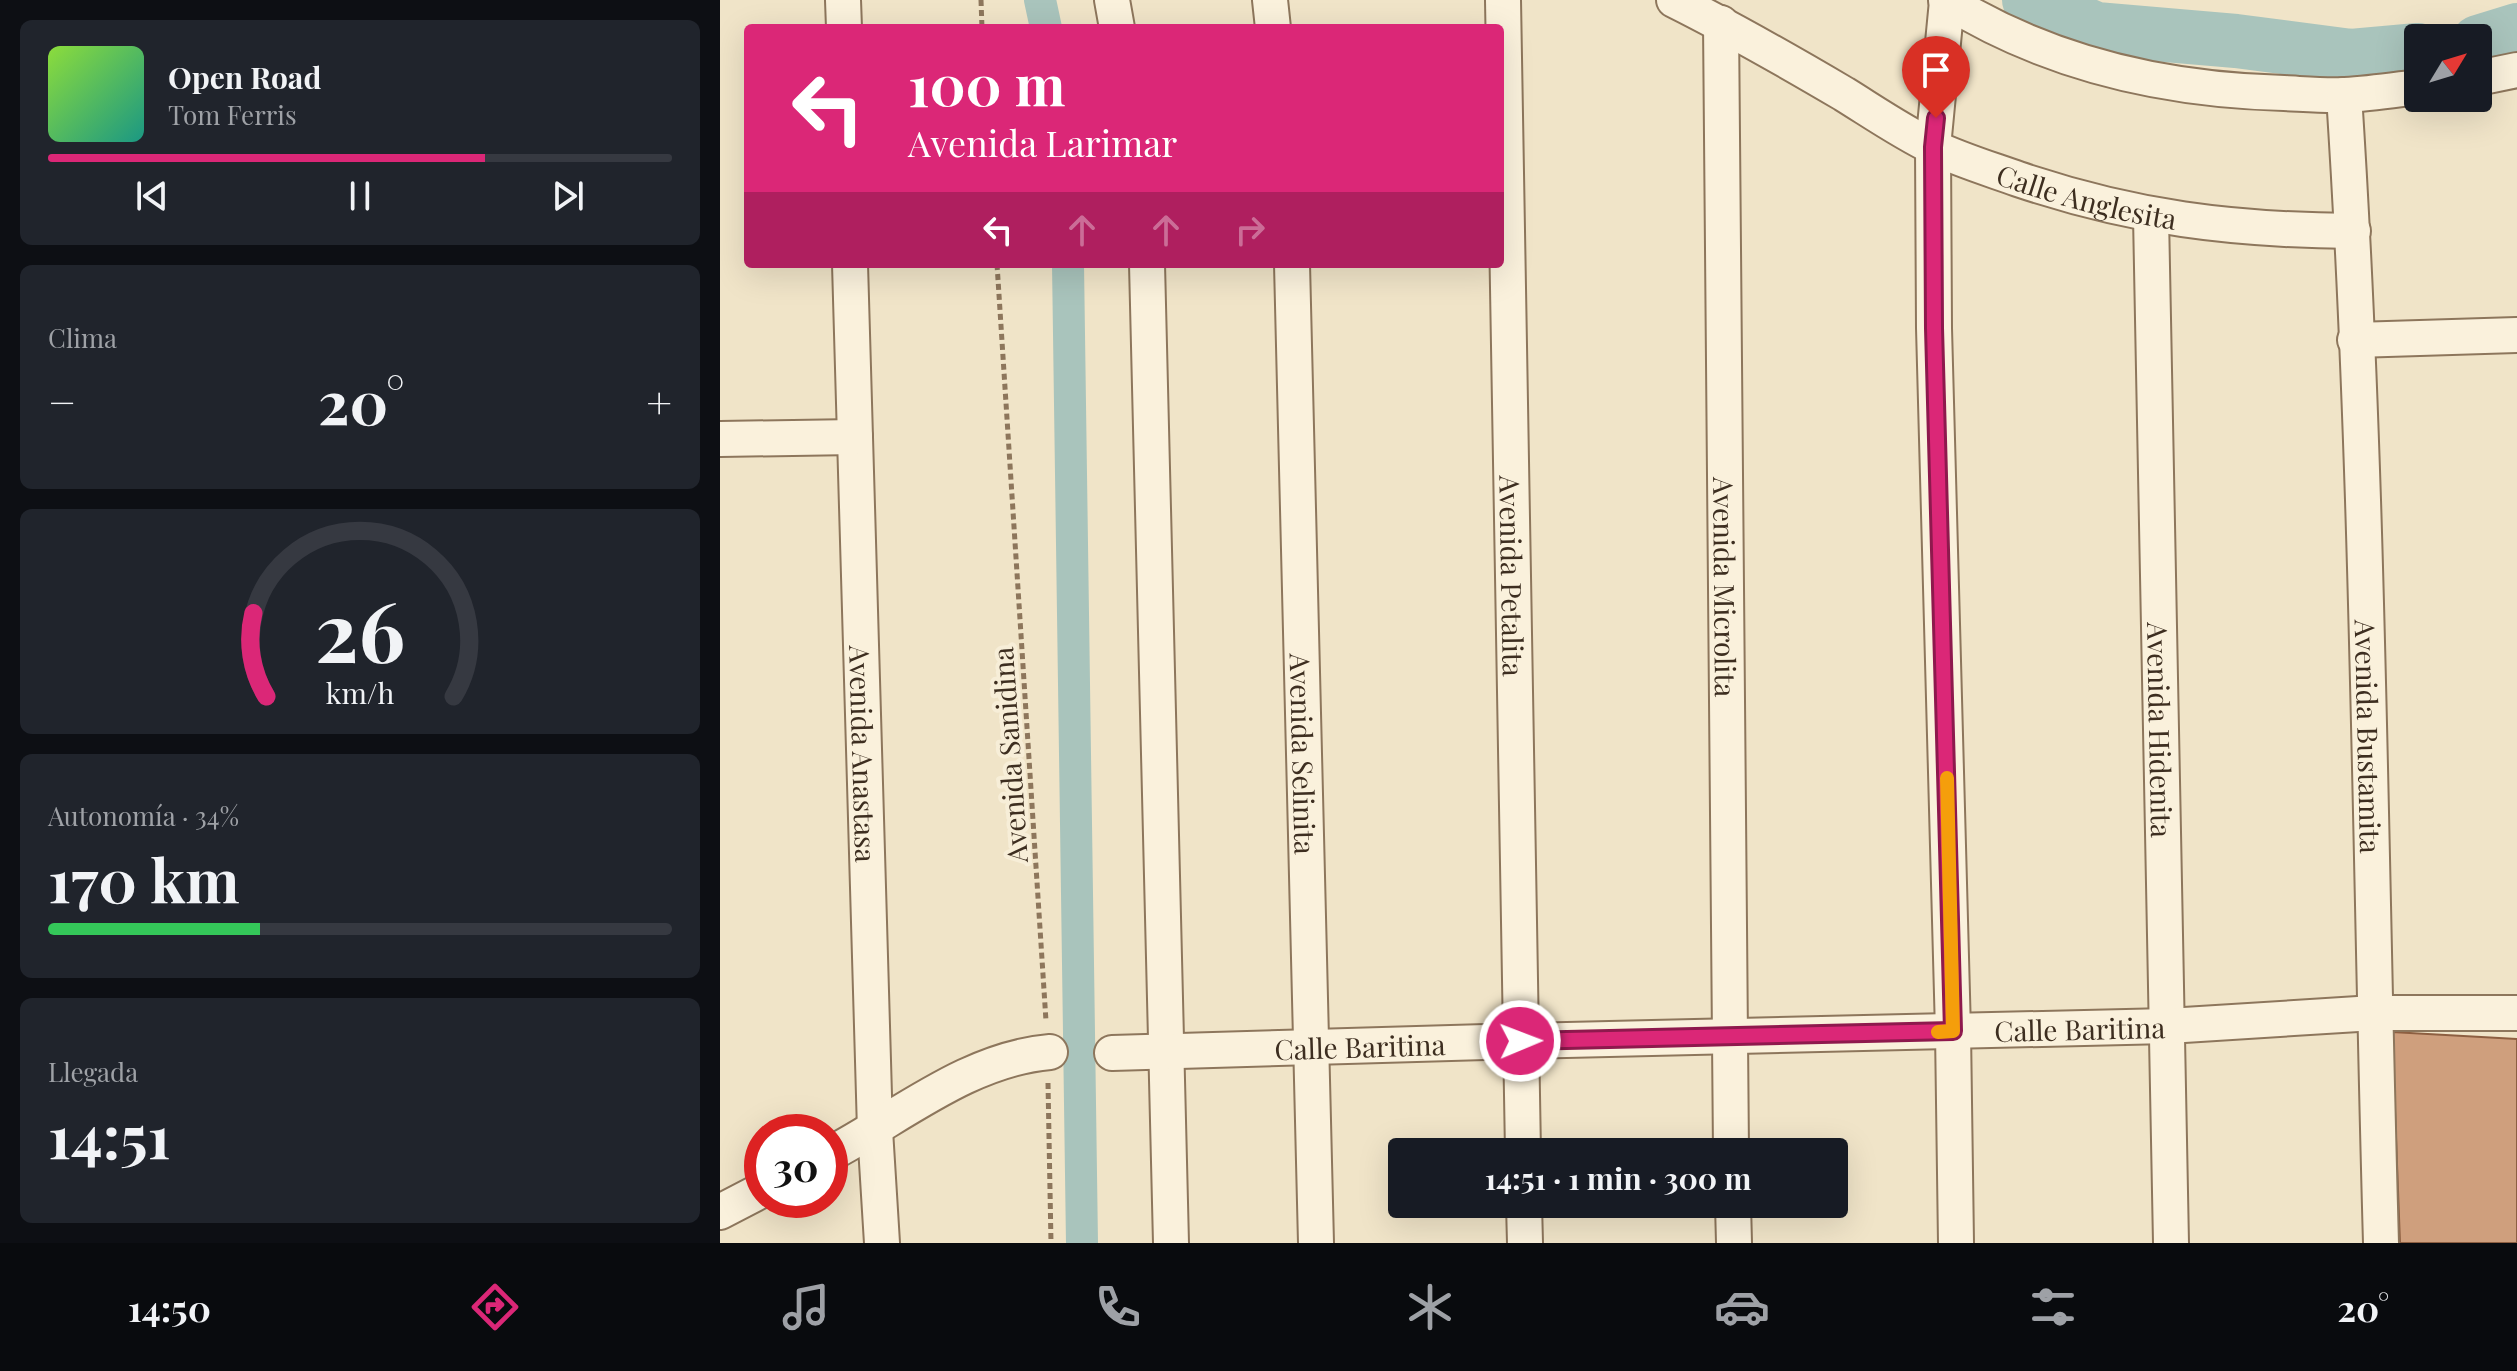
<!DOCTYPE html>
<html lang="es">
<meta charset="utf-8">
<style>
:root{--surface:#171b24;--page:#20242c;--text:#f1f3f6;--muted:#9ea1a6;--line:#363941;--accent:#db2777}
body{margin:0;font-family:"Playfair Display",serif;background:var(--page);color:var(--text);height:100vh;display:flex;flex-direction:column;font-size:30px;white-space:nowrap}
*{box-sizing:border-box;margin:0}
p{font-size:26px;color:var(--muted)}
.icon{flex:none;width:44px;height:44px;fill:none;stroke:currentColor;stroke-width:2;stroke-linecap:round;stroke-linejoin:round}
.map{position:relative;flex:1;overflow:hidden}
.details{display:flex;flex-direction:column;gap:20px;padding:20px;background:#0d0f14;width:720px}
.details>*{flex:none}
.top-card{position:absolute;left:24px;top:24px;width:760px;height:244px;border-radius:8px;box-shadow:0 8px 32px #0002;background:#db2777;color:#fff;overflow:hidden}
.needle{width:52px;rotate:52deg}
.buttons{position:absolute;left:1684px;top:24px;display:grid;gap:16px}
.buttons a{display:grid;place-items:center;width:88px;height:88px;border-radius:8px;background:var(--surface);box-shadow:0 8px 32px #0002;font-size:40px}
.speed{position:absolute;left:24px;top:1114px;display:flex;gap:16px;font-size:40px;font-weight:700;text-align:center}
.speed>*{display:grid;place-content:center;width:104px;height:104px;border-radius:50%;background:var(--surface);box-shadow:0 8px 32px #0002;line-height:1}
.speed .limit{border:12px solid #d22;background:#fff;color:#111}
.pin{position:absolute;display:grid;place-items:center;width:68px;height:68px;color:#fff;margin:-82px -34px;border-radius:50% 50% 50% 0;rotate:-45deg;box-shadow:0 0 8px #0007}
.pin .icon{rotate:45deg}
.me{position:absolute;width:88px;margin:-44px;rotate:89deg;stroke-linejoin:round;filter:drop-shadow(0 0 6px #0008)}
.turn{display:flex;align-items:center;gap:28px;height:168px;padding:0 32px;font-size:36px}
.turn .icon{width:104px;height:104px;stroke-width:2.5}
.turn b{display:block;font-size:56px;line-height:68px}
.lanes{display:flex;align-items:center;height:76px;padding:0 32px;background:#0003;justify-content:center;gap:40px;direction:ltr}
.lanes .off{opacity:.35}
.big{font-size:60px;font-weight:700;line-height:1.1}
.details .tile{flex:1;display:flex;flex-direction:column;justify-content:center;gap:12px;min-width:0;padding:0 28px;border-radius:12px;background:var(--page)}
.details .dial{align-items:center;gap:0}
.dial svg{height:208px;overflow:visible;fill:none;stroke:var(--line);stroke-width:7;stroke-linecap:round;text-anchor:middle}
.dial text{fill:var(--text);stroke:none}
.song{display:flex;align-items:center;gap:24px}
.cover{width:96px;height:96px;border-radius:12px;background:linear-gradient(135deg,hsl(90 70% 55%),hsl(170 70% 35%))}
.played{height:8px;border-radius:4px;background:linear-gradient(90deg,var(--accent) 70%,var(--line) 70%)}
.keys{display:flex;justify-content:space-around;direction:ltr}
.heat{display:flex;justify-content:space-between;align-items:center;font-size:44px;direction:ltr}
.charge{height:12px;border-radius:6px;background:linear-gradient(90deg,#34c759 34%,var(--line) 0)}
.trip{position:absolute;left:668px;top:1138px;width:460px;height:80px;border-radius:8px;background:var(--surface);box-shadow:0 8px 32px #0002;font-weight:700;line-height:80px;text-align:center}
.dock{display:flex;height:128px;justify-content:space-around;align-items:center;background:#090b0e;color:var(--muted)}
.dock .icon{width:56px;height:56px}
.dock .active{color:var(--accent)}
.dock b{font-size:36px;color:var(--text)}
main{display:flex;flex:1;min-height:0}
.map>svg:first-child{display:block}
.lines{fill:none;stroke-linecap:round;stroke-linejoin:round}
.canal{stroke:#a9c4bc;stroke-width:32}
.river{stroke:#a9c4bc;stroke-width:54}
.building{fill:#cf9f7d;stroke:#8d5f41;stroke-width:2}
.street-casing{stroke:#8d765c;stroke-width:38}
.path{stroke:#8d765c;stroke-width:5;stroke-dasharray:6 4;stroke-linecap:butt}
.street{stroke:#faf1dc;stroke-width:34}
.route-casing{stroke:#8e194d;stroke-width:20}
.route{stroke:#db2777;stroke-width:14}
.slow{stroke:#f59e0b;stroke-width:14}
.labels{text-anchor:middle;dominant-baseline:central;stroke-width:8;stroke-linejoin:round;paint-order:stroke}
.street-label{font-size:28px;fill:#3d2e20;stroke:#f7eed8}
</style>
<main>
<section class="details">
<div class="tile">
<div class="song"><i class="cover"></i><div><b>Open Road</b><p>Tom Ferris</p></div></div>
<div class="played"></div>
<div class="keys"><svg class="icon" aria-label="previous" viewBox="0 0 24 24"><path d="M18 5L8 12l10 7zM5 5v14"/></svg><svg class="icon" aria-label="pause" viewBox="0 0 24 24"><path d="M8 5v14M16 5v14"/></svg><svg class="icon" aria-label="next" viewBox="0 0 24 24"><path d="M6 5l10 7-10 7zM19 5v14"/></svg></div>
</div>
<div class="tile"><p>Clima</p>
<div class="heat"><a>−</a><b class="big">20°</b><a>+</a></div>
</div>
<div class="tile dial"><svg viewBox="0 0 100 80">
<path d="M14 69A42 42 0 1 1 86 69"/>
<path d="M14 69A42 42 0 0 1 9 37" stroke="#db2777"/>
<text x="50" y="56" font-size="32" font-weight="700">26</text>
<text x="50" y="72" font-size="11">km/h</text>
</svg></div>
<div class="tile"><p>Autonomía · 34%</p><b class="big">170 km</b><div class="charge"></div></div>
<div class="tile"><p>Llegada</p><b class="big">14:51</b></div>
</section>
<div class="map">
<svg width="1797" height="1243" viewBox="0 0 1797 1243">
<rect width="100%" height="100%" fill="#f0e4c8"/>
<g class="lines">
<g class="canal">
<path d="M320,0l6,28"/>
<path d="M348,264l14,979"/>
</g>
<g class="river">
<path d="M1309,0l67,29 140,12 115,15 67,-6"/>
<path d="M1758,42l39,-12"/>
</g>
</g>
<path class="building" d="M1672,1032l125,7v204h-117z"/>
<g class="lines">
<g class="street-casing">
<g id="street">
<path d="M123,0l1,28"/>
<path d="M392,0l5,28"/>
<path d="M550,0l3,28"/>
<path id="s1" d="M783,0l20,1152"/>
<path id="s2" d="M954,0c58,29 114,61 170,94 29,18 58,38 89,53 27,13 57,22 85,32 116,39 213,51 335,52"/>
<path d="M1226,0c101,63 219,90 338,93 20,1 41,3 61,2 24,-1 49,-5 73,-8"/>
<path d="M1227,1l-14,146 1,181 19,703 3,212"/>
<path id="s3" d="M1001,23l10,1129"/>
<path d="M1758,78l39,-8"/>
<path id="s4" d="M1624,95c25,382 26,766 37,1148"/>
<path id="s5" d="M1431,216l20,1027"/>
<path id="s6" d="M130,264l25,866 7,113"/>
<path d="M427,264l24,979"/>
<path id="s7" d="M572,264l24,979"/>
<path d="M1635,340l162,-5"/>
<path d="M0,439l135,-2"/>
<path id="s8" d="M392,1053l408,-12 648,-15 206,-13h143"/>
<path d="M110,1154c70,-37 138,-95 220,-102"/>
<path d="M804,1204l1,39"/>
<path d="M1013,1204l1,39"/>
<path d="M0,1212l42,-22"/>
</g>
</g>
<g class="path">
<path d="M261,0l1,28"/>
<path d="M277,264l49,757"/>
<path d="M328,1083l3,160"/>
</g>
<use href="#street" class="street"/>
</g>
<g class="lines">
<g class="route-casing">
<path id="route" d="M800,1041l433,-10 -19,-703 -1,-181 3,-29"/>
</g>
<use href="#route" class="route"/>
<path class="slow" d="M1218,1032l15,-1 -6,-253"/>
</g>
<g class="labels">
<g class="street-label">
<text stroke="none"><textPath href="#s2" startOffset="460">Calle Anglesita</textPath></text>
<text stroke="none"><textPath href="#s1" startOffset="576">Avenida Petalita</textPath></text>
<text stroke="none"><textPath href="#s3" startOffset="564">Avenida Microlita</textPath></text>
<text stroke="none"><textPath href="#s5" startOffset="514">Avenida Hidenita</textPath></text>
<text stroke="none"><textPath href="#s4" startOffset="642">Avenida Bustamita</textPath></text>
<text stroke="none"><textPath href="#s7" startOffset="490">Avenida Selinita</textPath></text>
<text stroke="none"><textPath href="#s6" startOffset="490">Avenida Anastasa</textPath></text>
<text transform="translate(289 755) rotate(-94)">Avenida Sanidina</text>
<text stroke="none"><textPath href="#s8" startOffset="968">Calle Baritina</textPath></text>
<text stroke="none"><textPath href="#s8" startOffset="248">Calle Baritina</textPath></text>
</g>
</g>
</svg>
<div class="buttons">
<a><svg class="needle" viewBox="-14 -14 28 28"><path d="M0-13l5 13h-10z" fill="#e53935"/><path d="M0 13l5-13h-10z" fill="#9ea1a6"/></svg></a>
</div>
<div class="speed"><div class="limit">30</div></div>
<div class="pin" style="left:1216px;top:118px;background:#d93025"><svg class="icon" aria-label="arrive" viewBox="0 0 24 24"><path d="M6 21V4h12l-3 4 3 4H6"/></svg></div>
<svg class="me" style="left:800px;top:1041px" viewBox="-20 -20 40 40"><circle r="17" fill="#db2777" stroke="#fff" stroke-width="3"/><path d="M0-11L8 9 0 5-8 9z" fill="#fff"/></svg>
<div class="trip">14:51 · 1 min · 300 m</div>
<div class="top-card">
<div class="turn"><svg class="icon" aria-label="left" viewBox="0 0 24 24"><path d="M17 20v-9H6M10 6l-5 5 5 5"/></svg><div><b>100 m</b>Avenida Larimar</div></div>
<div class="lanes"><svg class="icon" aria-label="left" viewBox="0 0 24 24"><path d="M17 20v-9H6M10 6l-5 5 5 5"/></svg><svg class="icon off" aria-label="ahead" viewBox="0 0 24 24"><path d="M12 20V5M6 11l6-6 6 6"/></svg><svg class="icon off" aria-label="ahead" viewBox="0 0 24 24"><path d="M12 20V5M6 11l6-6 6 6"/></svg><svg class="icon off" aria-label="right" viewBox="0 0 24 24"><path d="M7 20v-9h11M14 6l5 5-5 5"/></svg></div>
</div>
</div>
</main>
<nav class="dock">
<b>14:50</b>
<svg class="icon active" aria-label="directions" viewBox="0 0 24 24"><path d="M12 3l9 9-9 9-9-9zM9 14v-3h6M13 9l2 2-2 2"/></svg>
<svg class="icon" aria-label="music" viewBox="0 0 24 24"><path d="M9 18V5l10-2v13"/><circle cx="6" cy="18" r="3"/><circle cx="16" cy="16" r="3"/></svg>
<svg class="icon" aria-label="phone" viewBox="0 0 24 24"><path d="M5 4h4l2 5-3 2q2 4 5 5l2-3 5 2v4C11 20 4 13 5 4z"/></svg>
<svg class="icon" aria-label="climate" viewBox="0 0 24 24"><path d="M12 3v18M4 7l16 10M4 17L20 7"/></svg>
<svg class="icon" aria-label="car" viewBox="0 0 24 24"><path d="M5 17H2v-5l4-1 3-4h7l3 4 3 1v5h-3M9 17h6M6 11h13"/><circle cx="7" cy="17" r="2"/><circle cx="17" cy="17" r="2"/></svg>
<svg class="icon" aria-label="filters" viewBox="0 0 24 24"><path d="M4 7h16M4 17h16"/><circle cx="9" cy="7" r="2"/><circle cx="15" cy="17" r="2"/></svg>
<b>20°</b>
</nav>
